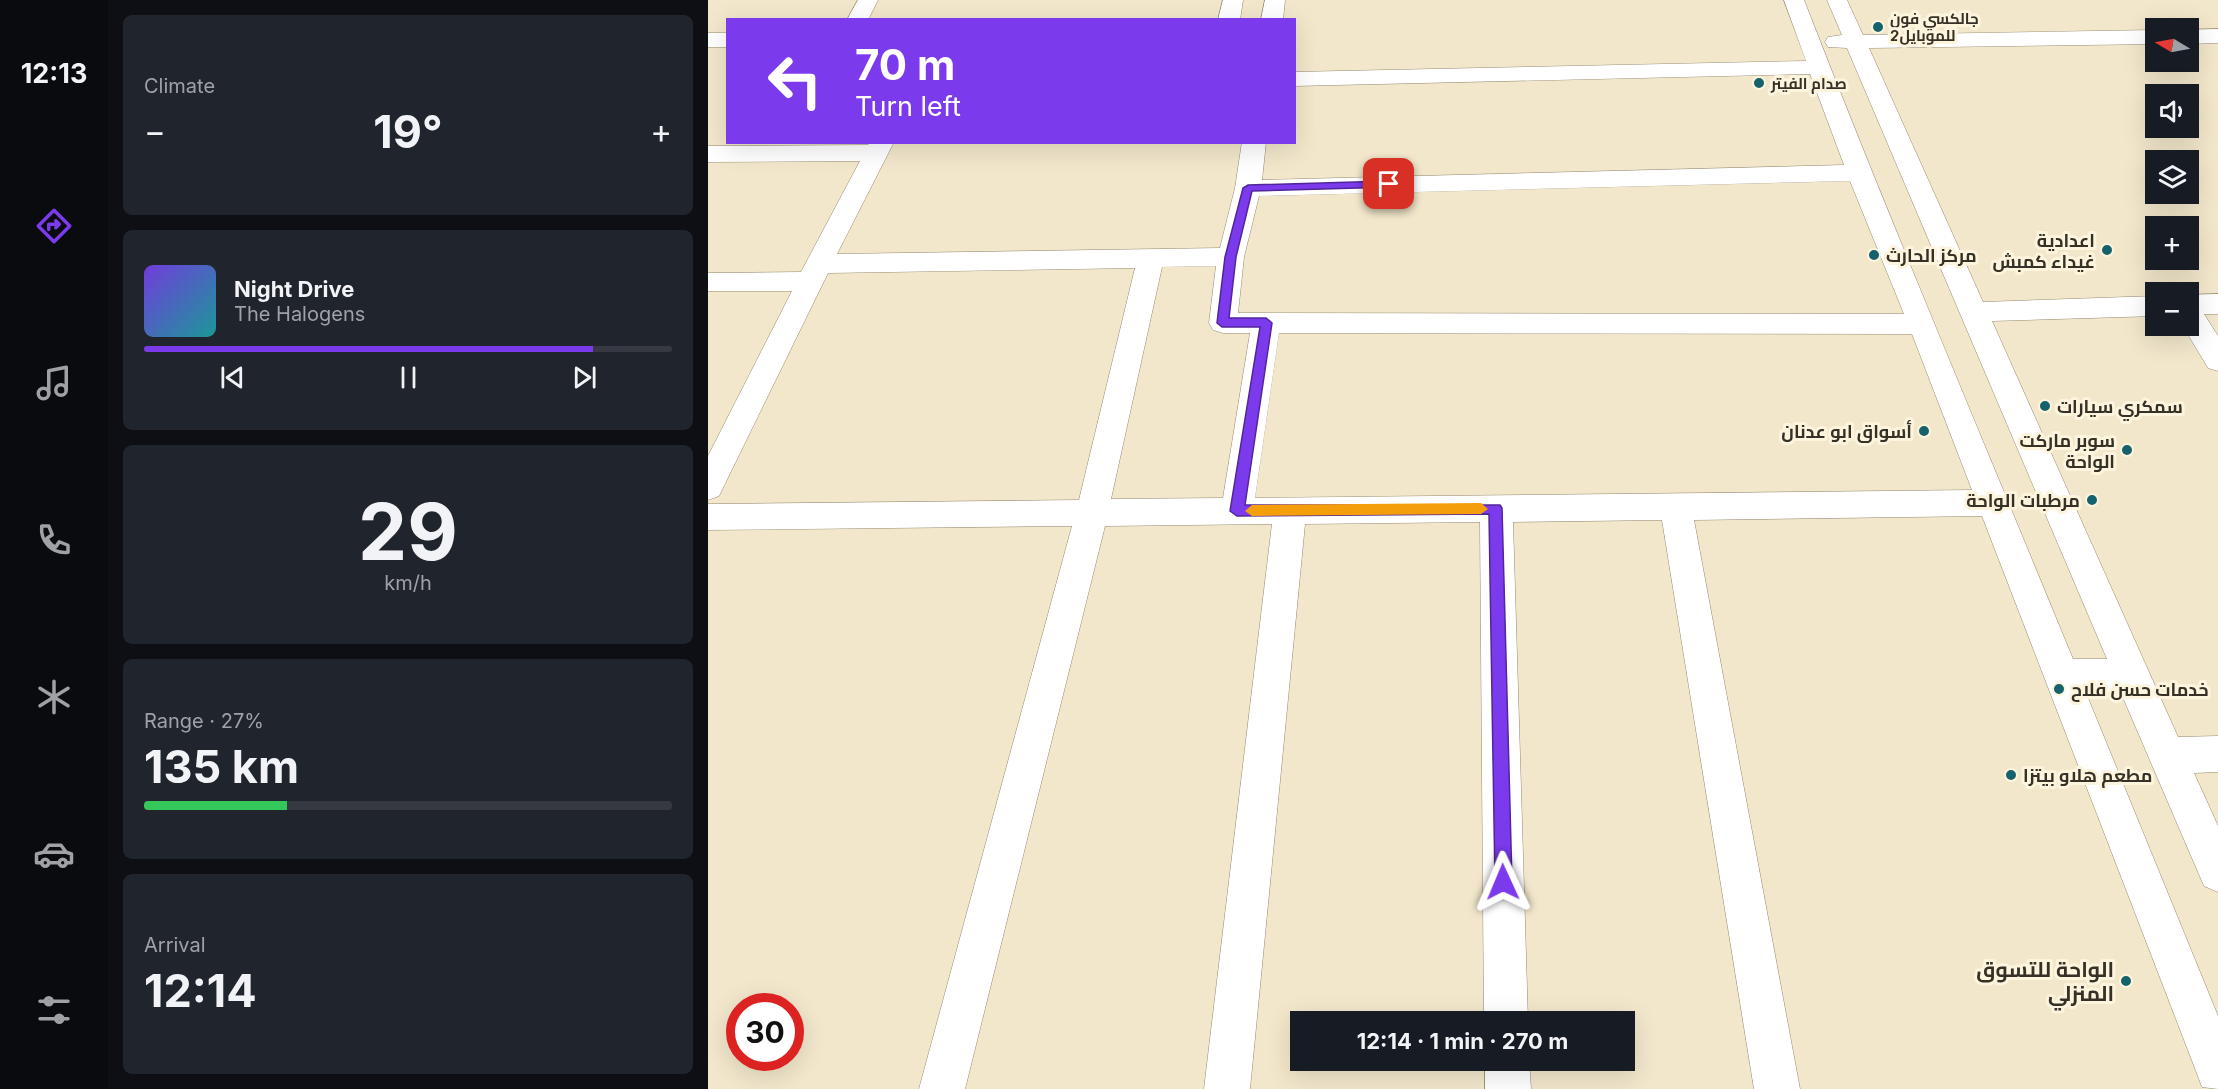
<!DOCTYPE html>
<meta charset="utf-8">
<style>
:root{--surface:#171b24;--page:#20242c;--text:#f1f3f6;--muted:#9ea1a6;--line:#363941;--accent:#7c3aed}
body{margin:0;font-family:Inter,Cairo,sans-serif;background:var(--page);color:var(--text);height:100vh;display:flex;flex-direction:column;font-size:22px;white-space:nowrap}
*{box-sizing:border-box;margin:0}
p{font-size:20px;color:var(--muted)}
.icon{flex:none;width:33px;height:33px;fill:none;stroke:currentColor;stroke-width:2;stroke-linecap:round;stroke-linejoin:round}
.map{position:relative;flex:1;overflow:hidden}
.drawer{display:flex;flex-direction:column;gap:15px;padding:15px;background:#0d0f14;width:600px}
.drawer>*{flex:none}
.hud{position:absolute;left:18px;top:18px;width:570px;height:126px;border-radius:0px;box-shadow:0 6px 24px #0002;background:#7c3aed;color:#fff;overflow:hidden}
.needle{width:39px;rotate:280deg}
.tools{position:absolute;left:1437px;top:18px;display:grid;gap:12px}
.tools a{display:grid;place-items:center;width:54px;height:54px;border-radius:0px;background:var(--surface);box-shadow:0 6px 24px #0002;font-size:30px}
.speed{position:absolute;left:18px;top:993px;display:flex;gap:12px;font-size:30px;font-weight:700;text-align:center}
.speed>*{display:grid;place-content:center;width:78px;height:78px;border-radius:50%;background:var(--surface);box-shadow:0 6px 24px #0002;line-height:1}
.speed .limit{border:9px solid #d22;background:#fff;color:#111}
.pin{position:absolute;display:grid;place-items:center;width:51px;height:51px;color:#fff;margin:-26px;border-radius:12px;box-shadow:0 3px 9px #0006}
.me{position:absolute;width:66px;margin:-33px;rotate:359deg;stroke-linejoin:round;filter:drop-shadow(0 0 4px #0008)}
.turn{display:flex;align-items:center;gap:21px;height:126px;padding:0 30px;font-size:27px}
.turn .icon{width:78px;height:78px;stroke-width:2.5}
.turn b{display:block;font-size:42px;line-height:51px}
.big{font-size:45px;font-weight:700;line-height:1.1}
.drawer .widget{flex:1;display:flex;flex-direction:column;justify-content:center;gap:9px;min-width:0;padding:0 21px;border-radius:9px;background:var(--page)}
.drawer .dial{align-items:center;gap:0}
.dial b{font-size:78px;line-height:1}
.song{display:flex;align-items:center;gap:18px}
.cover{width:72px;height:72px;border-radius:9px;background:linear-gradient(135deg,hsl(260 70% 55%),hsl(180 70% 35%))}
.played{height:6px;border-radius:3px;background:linear-gradient(90deg,var(--accent) 85%,var(--line) 85%)}
.keys{display:flex;justify-content:space-around;direction:ltr}
.heat{display:flex;justify-content:space-between;align-items:center;font-size:33px;direction:ltr}
.charge{height:9px;border-radius:4px;background:linear-gradient(90deg,#34c759 27%,var(--line) 0)}
.trip{position:absolute;left:582px;top:1011px;width:345px;height:60px;border-radius:0px;background:var(--surface);box-shadow:0 6px 24px #0002;font-weight:700;line-height:60px;text-align:center}
main{display:flex;flex:1;min-height:0}
.menu{display:flex;flex-direction:column;width:108px;justify-content:space-around;align-items:center;background:#090b0e;color:var(--muted)}
.menu .icon{width:42px;height:42px}
.menu .on{color:var(--accent)}
.menu b{font-size:27px;color:var(--text)}
.map>svg:first-child{display:block}
.lines{fill:none;stroke-linecap:round;stroke-linejoin:round}
.minor-casing{stroke:#958a71;stroke-width:1}
.minor{fill:#fff;fill-rule:evenodd}
.route{fill:#7c3aed;stroke:#51269a;stroke-width:1.5}
.slow{fill:#f59e0b}
.poi-dot{fill:#15616c;stroke:#fdf4de;stroke-width:2}
.labels{text-anchor:middle;dominant-baseline:central;stroke-width:6;stroke-linejoin:round;paint-order:stroke}
.far-poi-label{font-size:15px;font-weight:bold;fill:#353126;stroke:#fdf4de;text-anchor:start}
.poi-label{font-size:18px;font-weight:bold;fill:#353126;stroke:#fdf4de;text-anchor:end}
.near-poi-label{font-size:21px;font-weight:bold;fill:#353126;stroke:#fdf4de;text-anchor:end}
</style>
<main>
<nav class="menu">
<b>12:13</b>
<svg class="icon on" aria-label="directions" viewBox="0 0 24 24"><path d="M12 3l9 9-9 9-9-9zM9 14v-3h6M13 9l2 2-2 2"/></svg>
<svg class="icon" aria-label="music" viewBox="0 0 24 24"><path d="M9 18V5l10-2v13"/><circle cx="6" cy="18" r="3"/><circle cx="16" cy="16" r="3"/></svg>
<svg class="icon" aria-label="phone" viewBox="0 0 24 24"><path d="M5 4h4l2 5-3 2q2 4 5 5l2-3 5 2v4C11 20 4 13 5 4z"/></svg>
<svg class="icon" aria-label="climate" viewBox="0 0 24 24"><path d="M12 3v18M4 7l16 10M4 17L20 7"/></svg>
<svg class="icon" aria-label="car" viewBox="0 0 24 24"><path d="M5 17H2v-5l4-1 3-4h7l3 4 3 1v5h-3M9 17h6M6 11h13"/><circle cx="7" cy="17" r="2"/><circle cx="17" cy="17" r="2"/></svg>
<svg class="icon" aria-label="filters" viewBox="0 0 24 24"><path d="M4 7h16M4 17h16"/><circle cx="9" cy="7" r="2"/><circle cx="15" cy="17" r="2"/></svg>
</nav>
<section class="drawer">
<div class="widget"><p>Climate</p>
<div class="heat"><a>−</a><b class="big">19°</b><a>+</a></div>
</div>
<div class="widget">
<div class="song"><i class="cover"></i><div><b>Night Drive</b><p>The Halogens</p></div></div>
<div class="played"></div>
<div class="keys"><svg class="icon" aria-label="previous" viewBox="0 0 24 24"><path d="M18 5L8 12l10 7zM5 5v14"/></svg><svg class="icon" aria-label="pause" viewBox="0 0 24 24"><path d="M8 5v14M16 5v14"/></svg><svg class="icon" aria-label="next" viewBox="0 0 24 24"><path d="M6 5l10 7-10 7zM19 5v14"/></svg></div>
</div>
<div class="widget dial"><b>29</b><p>km/h</p></div>
<div class="widget"><p>Range · 27%</p><b class="big">135 km</b><div class="charge"></div></div>
<div class="widget"><p>Arrival</p><b class="big">12:14</b></div>
</section>
<div class="map">
<svg width="1510" height="1089" viewBox="0 0 1510 1089">
<rect width="100%" height="100%" fill="#f2e7cb"/>
<g class="lines">
<g class="minor-casing">
<g id="minor">
<path d="M150,0h20l-10,20h-21z"/>
<path d="M515,0h20l-3,20h-22z"/>
<path d="M557,0h20l-2,20h-22z"/>
<path d="M1076,0h20c86,221 179,440 269,659h34l-260,-611 -19,-1 -3,-5 3,-5 14,-2 -15,-35h20l16,35 293,-5v14l-287,4 114,254 173,-6v20l-164,5 186,416 40,-1v36l-24,1 24,53v66l-14,-6 -83,-193h-35l132,323v73l-16,-2 -6,-16 -214,-555 -288,4 106,569h-46l-92,-569 -149,2 15,500h-44l-4,-500 -175,2 -55,565h-46l68,-565 -167,2 -140,563h-46l153,-563 -364,4v-26l371,-4 56,-232 -307,5 -109,223 -11,4v-44l84,-165h-84v-18l93,-1 59,-111 -152,1v-16l160,-1 2,-3h24l-57,112 383,-6 15,-60 7,-46h24l-4,38 582,-15 -34,-91 -516,12v-14l512,-11zM1142,181l54,133 -666,-1 6,-56 15,-61zM508,266l-7,57 4,7 10,3h27l-27,165 -112,1 51,-232zM571,333l633,1 60,156 -717,8z"/>
<path d="M1510,29v14l-30,1v-14z"/>
<rect x="0" y="33" width="20" height="14"/>
<path d="M1510,294v20h-14l14,22v35l-10,-3 -25,-42h5v-31z"/>
<path d="M777,1060h44l2,29h-46z"/>
</g>
</g>
<use href="#minor" class="minor"/>
</g>
<path class="route" d="M681,181l5,3 -1,3 -141,4 -16,66 -7,61h37l6,5 -27,182h255l2,3 10,374 -3,5 -6,3 -6,-3 -2,-5 -6,-368 -252,2 -7,-5 30,-184h-38l-5,-4 8,-66 18,-69 5,-3z"/>
<path class="slow" d="M773,503l7,6 -7,5 -229,2 -7,-5 7,-6z"/>
<g class="poi-dot">
<circle cx="1170" cy="27" r="6"/>
<circle cx="1051" cy="83" r="6"/>
<circle cx="1399" cy="250" r="6"/>
<circle cx="1166" cy="255" r="6"/>
<circle cx="1337" cy="406" r="6"/>
<circle cx="1216" cy="431" r="6"/>
<circle cx="1419" cy="450" r="6"/>
<circle cx="1384" cy="500" r="6"/>
<circle cx="1351" cy="689" r="6"/>
<circle cx="1303" cy="775" r="6"/>
<circle cx="1418" cy="981" r="6"/>
</g>
<g class="labels">
<g class="far-poi-label">
<text x="1182" y="18">جالكسي فون<tspan x="1182" dy="17">2للموبايل</tspan></text>
<text x="1063" y="83">صدام الفيتر</text>
</g>
<g class="poi-label">
<text x="1387" y="240">اعدادية<tspan x="1387" dy="21">غيداء كمبش</tspan></text>
<text x="1178" y="255" text-anchor="start">مركز الحارث</text>
<text x="1349" y="406" text-anchor="start">سمكري سيارات</text>
<text x="1204" y="431">أسواق ابو عدنان</text>
<text x="1407" y="440">سوبر ماركت<tspan x="1407" dy="21">الواحة</tspan></text>
<text x="1372" y="500">مرطبات الواحة</text>
<text x="1363" y="689" text-anchor="start">خدمات حسن فلاح</text>
<text x="1315" y="775" text-anchor="start">مطعم هلاو بيتزا</text>
</g>
<g class="near-poi-label">
<text x="1406" y="969">الواحة للتسوق<tspan x="1406" dy="24">المنزلي</tspan></text>
</g>
</g>
</svg>
<div class="tools">
<a><svg class="needle" viewBox="-14 -14 28 28"><path d="M0-13l5 13h-10z" fill="#e53935"/><path d="M0 13l5-13h-10z" fill="#9ea1a6"/></svg></a>
<a><svg class="icon" aria-label="sound" viewBox="0 0 24 24"><path d="M4 9h4l5-4v14l-5-4H4zM17 9q2 3 0 6"/></svg></a>
<a><svg class="icon" aria-label="layers" viewBox="0 0 24 24"><path d="M12 4l9 5-9 5-9-5zM3 14l9 5 9-5"/></svg></a>
<a>+</a>
<a>−</a>
</div>
<div class="speed"><div class="limit">30</div></div>
<div class="pin" style="left:681px;top:184px;background:#d93025"><svg class="icon" aria-label="arrive" viewBox="0 0 24 24"><path d="M6 21V4h12l-3 4 3 4H6"/></svg></div>
<svg class="me" style="left:795px;top:882px" viewBox="-20 -20 40 40"><path d="M0-17L14 15 0 8-14 15z" fill="#7c3aed" stroke="#fff" stroke-width="4"/></svg>
<div class="trip">12:14 · 1 min · 270 m</div>
<div class="hud">
<div class="turn"><svg class="icon" aria-label="left" viewBox="0 0 24 24"><path d="M17 20v-9H6M10 6l-5 5 5 5"/></svg><div><b>70 m</b>Turn left</div></div>
</div>
</div>
</main>
